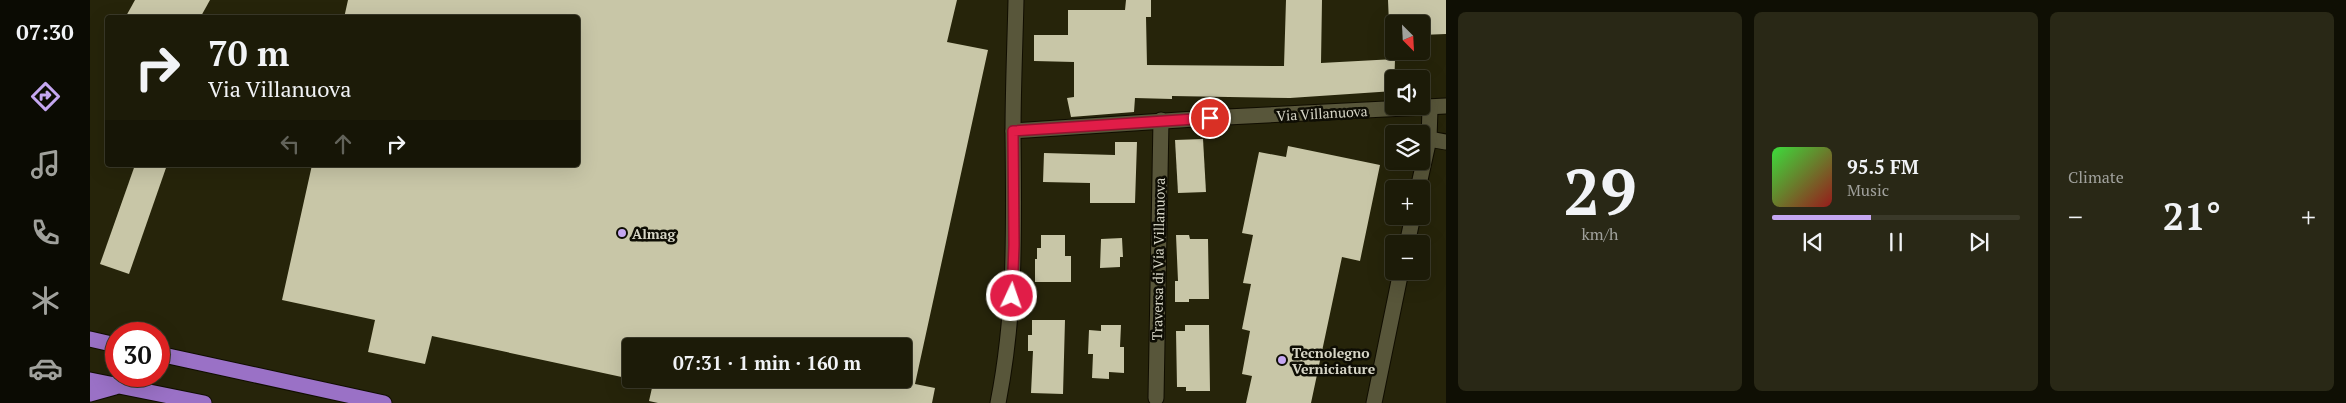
<!DOCTYPE html>
<meta charset="utf-8">
<style>
:root{--surface:#1c1b08;--page:#292816;--text:#f1f3f6;--muted:#a0a19c;--line:#3a3929;--accent:#c5a7f1}
body{margin:0;font-family:"PT Serif",serif;background:var(--page);color:var(--text);height:100vh;display:flex;flex-direction:column;font-size:19px;white-space:nowrap}
*{box-sizing:border-box;margin:0}
p{font-size:16px;color:var(--muted)}
.icon{flex:none;width:28px;height:28px;fill:none;stroke:currentColor;stroke-width:2;stroke-linecap:round;stroke-linejoin:round}
.map{position:relative;flex:1;overflow:hidden}
.drawer{display:flex;flex-direction:column;gap:12px;padding:12px;background:#0f0f04;width:900px}
.drawer>*{flex:none}
.guide{position:absolute;left:15px;top:15px;width:475px;height:152px;border-radius:5px;box-shadow:0 5px 20px #0002,0 0 0 1px var(--line);background:#1c1b08;color:var(--text);overflow:hidden}
.needle{width:32px;rotate:156deg}
.fabs{position:absolute;left:1295px;top:15px;display:grid;gap:10px}
.fabs a{display:grid;place-items:center;width:45px;height:45px;border-radius:5px;background:var(--surface);box-shadow:0 5px 20px #0002,0 0 0 1px var(--line);font-size:25px}
.speed{position:absolute;left:15px;top:322px;display:flex;gap:10px;font-size:25px;font-weight:700;text-align:center}
.speed>*{display:grid;place-content:center;width:65px;height:65px;border-radius:50%;background:var(--surface);box-shadow:0 5px 20px #0002,0 0 0 1px var(--line);line-height:1}
.speed .limit{border:8px solid #d22;background:#fff;color:#111}
.pin{position:absolute;display:grid;place-items:center;width:42px;height:42px;color:#fff;margin:-21px;border:2px solid #fff;border-radius:50%;box-shadow:0 1px 5px #0007}
.me{position:absolute;width:55px;margin:-28px;rotate:3deg;stroke-linejoin:round;filter:drop-shadow(0 0 4px #0008)}
.turn{display:flex;align-items:center;gap:18px;height:105px;padding:0 20px;font-size:22px}
.turn .icon{width:65px;height:65px;stroke-width:2.5}
.turn b{display:block;font-size:35px;line-height:42px}
.lanes{display:flex;align-items:center;height:48px;padding:0 20px;background:#0003;justify-content:center;gap:25px;direction:ltr}
.lanes .off{opacity:.35}
.big{font-size:38px;font-weight:600;line-height:1.1}
.drawer .widget{flex:1;display:flex;flex-direction:column;justify-content:center;gap:8px;min-width:0;padding:0 18px;border-radius:8px;background:var(--page)}
.drawer .dial{align-items:center;gap:0}
.dial b{font-size:65px;line-height:1}
.song{display:flex;align-items:center;gap:15px}
.cover{width:60px;height:60px;border-radius:8px;background:linear-gradient(135deg,hsl(120 70% 55%),hsl(0 70% 35%))}
.played{height:5px;border-radius:2px;background:linear-gradient(90deg,var(--accent) 40%,var(--line) 40%)}
.keys{display:flex;justify-content:space-around;direction:ltr}
.heat{display:flex;justify-content:space-between;align-items:center;font-size:28px;direction:ltr}
.drawer .tiles{flex:1;display:grid;gap:12px;grid-template-columns:repeat(3,1fr)}
.trip{position:absolute;left:532px;top:338px;width:290px;height:50px;border-radius:5px;background:var(--surface);box-shadow:0 5px 20px #0002,0 0 0 1px var(--line);font-weight:600;line-height:50px;text-align:center}
main{display:flex;flex:1;min-height:0}
.tabs{display:flex;flex-direction:column;width:90px;justify-content:space-around;align-items:center;background:#0b0b03;color:var(--muted)}
.tabs .icon{width:35px;height:35px}
.tabs .current{color:var(--accent)}
.tabs b{font-size:22px;color:var(--text)}
.map>svg:first-child{display:block}
.building{fill:#c8c6a7}
.lines{fill:none;stroke-linecap:round;stroke-linejoin:round}
.minor-casing{stroke:#100d00;stroke-width:17}
.trunk-casing{stroke:#100d00;stroke-width:17}
.minor{stroke:#58563a;stroke-width:15}
.trunk{stroke:#9a71c6;stroke-width:15}
.route-casing{stroke:#92132f;stroke-width:12}
.route{stroke:#e11d48;stroke-width:9}
.poi-dot{fill:#c5a7f1;stroke:#0e0d04;stroke-width:2}
.labels{text-anchor:middle;dominant-baseline:central;stroke-width:5;stroke-linejoin:round;paint-order:stroke}
.street-label{font-size:14px;fill:#d6d5c6;stroke:#0e0d04}
.poi-label{font-size:14px;font-weight:bold;fill:#d6d5c6;stroke:#0e0d04;text-anchor:start}
</style>
<main>
<nav class="tabs">
<b>07:30</b>
<svg class="icon current" aria-label="directions" viewBox="0 0 24 24"><path d="M12 3l9 9-9 9-9-9zM9 14v-3h6M13 9l2 2-2 2"/></svg>
<svg class="icon" aria-label="music" viewBox="0 0 24 24"><path d="M9 18V5l10-2v13"/><circle cx="6" cy="18" r="3"/><circle cx="16" cy="16" r="3"/></svg>
<svg class="icon" aria-label="phone" viewBox="0 0 24 24"><path d="M5 4h4l2 5-3 2q2 4 5 5l2-3 5 2v4C11 20 4 13 5 4z"/></svg>
<svg class="icon" aria-label="climate" viewBox="0 0 24 24"><path d="M12 3v18M4 7l16 10M4 17L20 7"/></svg>
<svg class="icon" aria-label="car" viewBox="0 0 24 24"><path d="M5 17H2v-5l4-1 3-4h7l3 4 3 1v5h-3M9 17h6M6 11h13"/><circle cx="7" cy="17" r="2"/><circle cx="17" cy="17" r="2"/></svg>
</nav>
<div class="map">
<svg width="1356" height="403" viewBox="0 0 1356 403">
<rect width="100%" height="100%" fill="#26240a"/>
<g class="building">
<path d="M45,0h75l-10,18h-75z"/>
<path d="M258,0h609l-10,42 41,8 -73,334 20,4 -3,15h-274l-9,-2 5,-22h220v2l30,6v-41h-273v33l-199,-43 -7,28 -57,-12 7,-32 -93,-20 30,-135h266v-147h-234z"/>
<path d="M1036,0h25v17h-5l1,48 137,1 2,-66h36l-1,63 74,-4 -1,32 -104,7 -118,-2v3l-37,-1 -1,14 -63,5 -4,-19 7,-1v-35l-40,-1v-26h34v-25h57z"/>
<path d="M1298,0h58v34l-25,1v-11h-32z"/>
<path d="M1113,139l3,53 -28,1 -3,-53z"/>
<path d="M1025,142h22l-2,61h-45v-20l-47,-1 1,-29 71,2z"/>
<path d="M1198,146l92,19 -20,96 -18,-4 -31,146h-65l6,-27 -10,-2 8,-43 -8,-2 9,-45 -8,-1 10,-48 -11,-2 17,-81 27,5z"/>
<path d="M45,165h32l-38,109 -29,-10z"/>
<path d="M951,235h24v21h6v26h-36v-23h2v-11h4z"/>
<path d="M1086,235h13l1,4h18l1,60h-20v3h-14v-21h3z"/>
<path d="M1032,238l1,19h-3v10l-20,1 1,-29z"/>
<path d="M942,320h33l-2,74 -32,-1 2,-42h-5v-16h4z"/>
<path d="M1011,325h20l-1,22h4v26l-15,-1v7l-17,-1 1,-24h-5l1,-24 12,1z"/>
<path d="M1095,325h24l1,66h-24v-4h-9l-1,-56h9z"/>
</g>
<g class="lines">
<g class="minor-casing">
<g id="minor">
<path d="M1137,117l219,-11"/>
<path d="M923,131l197,-13"/>
<path d="M1339,139l17,3"/>
<path d="M1328,189l11,-50 1,-31"/>
<path d="M1317,244l6,-28"/>
<path d="M1066,398l5,-278"/>
<path d="M908,403c18,-91 16,-177 15,-270 0,-44 2,-89 3,-133"/>
<path d="M1284,403l27,-132"/>
</g>
</g>
<g class="trunk-casing">
<g id="trunk">
<path d="M0,339l26,6"/>
<path d="M69,354l225,49"/>
<path d="M0,380l114,23"/>
<path d="M0,394l25,-7"/>
</g>
</g>
<use href="#minor" class="minor"/>
<use href="#trunk" class="trunk"/>
</g>
<g class="lines">
<g class="route-casing">
<path id="route" d="M922,296l2,-51 -1,-114 197,-13"/>
</g>
<use href="#route" class="route"/>
</g>
<g class="poi-dot">
<circle cx="532" cy="233" r="5"/>
<circle cx="1192" cy="360" r="5"/>
</g>
<g class="labels">
<g class="street-label">
<text transform="translate(1232 113) rotate(-3)">Via Villanuova</text>
<text transform="translate(1068 259) rotate(-89)">Traversa di Via Villanuova</text>
</g>
<g class="poi-label">
<text x="542" y="233">Almag</text>
<text x="1202" y="352">Tecnolegno<tspan x="1202" dy="16">Verniciature</tspan></text>
</g>
</g>
</svg>
<div class="fabs">
<a><svg class="needle" viewBox="-14 -14 28 28"><path d="M0-13l5 13h-10z" fill="#e53935"/><path d="M0 13l5-13h-10z" fill="#a0a19c"/></svg></a>
<a><svg class="icon" aria-label="sound" viewBox="0 0 24 24"><path d="M4 9h4l5-4v14l-5-4H4zM17 9q2 3 0 6"/></svg></a>
<a><svg class="icon" aria-label="layers" viewBox="0 0 24 24"><path d="M12 4l9 5-9 5-9-5zM3 14l9 5 9-5"/></svg></a>
<a>+</a>
<a>−</a>
</div>
<div class="speed"><div class="limit">30</div></div>
<div class="pin" style="left:1120px;top:118px;background:#d93025"><svg class="icon" aria-label="arrive" viewBox="0 0 24 24"><path d="M6 21V4h12l-3 4 3 4H6"/></svg></div>
<svg class="me" style="left:922px;top:296px" viewBox="-20 -20 40 40"><circle r="17" fill="#e11d48" stroke="#fff" stroke-width="3"/><path d="M0-11L8 9 0 5-8 9z" fill="#fff"/></svg>
<div class="trip">07:31 · 1 min · 160 m</div>
<div class="guide">
<div class="turn"><svg class="icon" aria-label="right" viewBox="0 0 24 24"><path d="M7 20v-9h11M14 6l5 5-5 5"/></svg><div><b>70 m</b>Via Villanuova</div></div>
<div class="lanes"><svg class="icon off" aria-label="left" viewBox="0 0 24 24"><path d="M17 20v-9H6M10 6l-5 5 5 5"/></svg><svg class="icon off" aria-label="ahead" viewBox="0 0 24 24"><path d="M12 20V5M6 11l6-6 6 6"/></svg><svg class="icon" aria-label="right" viewBox="0 0 24 24"><path d="M7 20v-9h11M14 6l5 5-5 5"/></svg></div>
</div>
</div>
<section class="drawer">
<div class="tiles">
<div class="widget dial"><b>29</b><p>km/h</p></div>
<div class="widget">
<div class="song"><i class="cover"></i><div><b>95.5 FM</b><p>Music</p></div></div>
<div class="played"></div>
<div class="keys"><svg class="icon" aria-label="previous" viewBox="0 0 24 24"><path d="M18 5L8 12l10 7zM5 5v14"/></svg><svg class="icon" aria-label="pause" viewBox="0 0 24 24"><path d="M8 5v14M16 5v14"/></svg><svg class="icon" aria-label="next" viewBox="0 0 24 24"><path d="M6 5l10 7-10 7zM19 5v14"/></svg></div>
</div>
<div class="widget"><p>Climate</p>
<div class="heat"><a>−</a><b class="big">21°</b><a>+</a></div>
</div>
</div>
</section>
</main>
